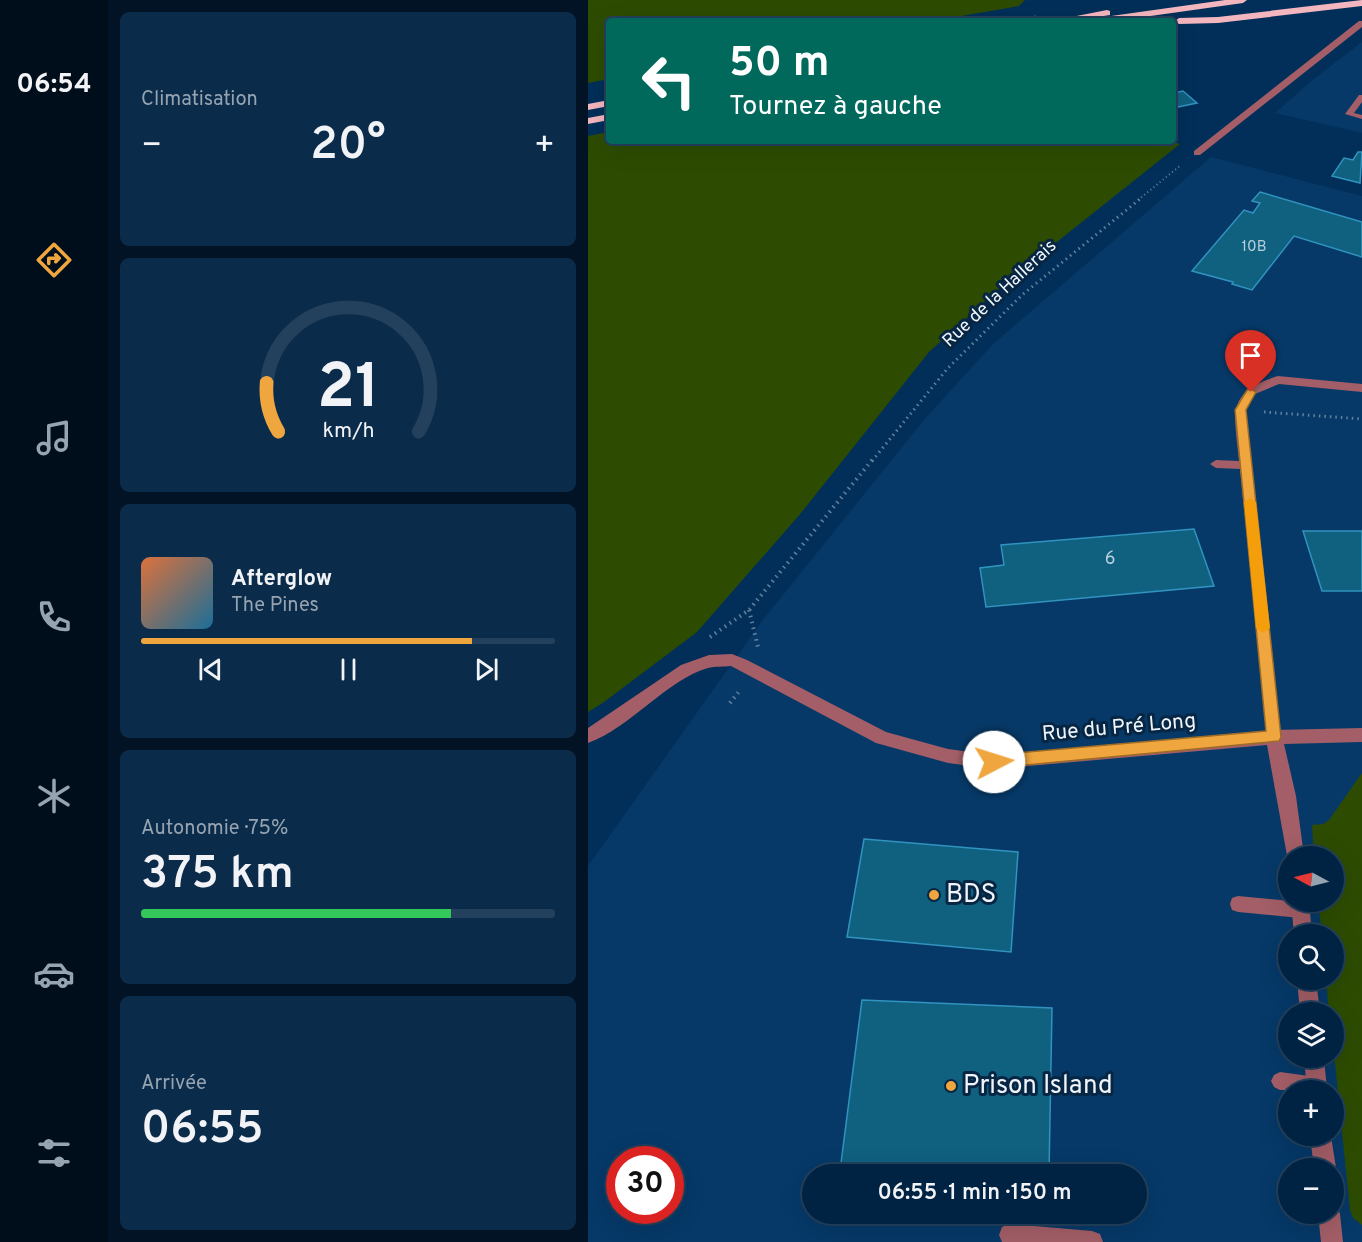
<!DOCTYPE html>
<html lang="fr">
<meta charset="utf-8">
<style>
:root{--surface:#012343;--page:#0b2b4a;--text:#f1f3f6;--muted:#96a4b2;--line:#23405c;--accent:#f0a63e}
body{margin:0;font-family:Overpass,sans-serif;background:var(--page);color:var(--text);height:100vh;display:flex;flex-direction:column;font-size:22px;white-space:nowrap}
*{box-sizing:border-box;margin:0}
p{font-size:20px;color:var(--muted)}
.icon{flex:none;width:33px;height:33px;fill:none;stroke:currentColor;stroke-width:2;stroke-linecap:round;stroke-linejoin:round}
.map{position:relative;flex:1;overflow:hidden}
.panel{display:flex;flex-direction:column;gap:12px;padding:12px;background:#011325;width:480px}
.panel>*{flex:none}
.hud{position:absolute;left:18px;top:18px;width:570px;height:126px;border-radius:6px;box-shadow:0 6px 24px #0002,0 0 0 2px var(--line);background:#00695c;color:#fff;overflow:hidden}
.needle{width:39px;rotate:277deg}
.tools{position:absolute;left:690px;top:846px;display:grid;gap:12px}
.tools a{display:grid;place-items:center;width:66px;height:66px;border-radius:50%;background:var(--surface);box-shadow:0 6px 24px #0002,0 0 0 2px var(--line);font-size:30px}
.speed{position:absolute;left:18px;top:1146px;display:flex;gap:12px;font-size:30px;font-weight:700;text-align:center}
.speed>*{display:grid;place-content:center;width:78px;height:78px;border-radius:50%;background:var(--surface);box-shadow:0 6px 24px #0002,0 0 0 2px var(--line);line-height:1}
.speed .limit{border:9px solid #d22;background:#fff;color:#111}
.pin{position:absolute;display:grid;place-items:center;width:51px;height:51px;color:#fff;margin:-62px -26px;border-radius:50% 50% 50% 0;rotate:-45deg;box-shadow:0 0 6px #0007}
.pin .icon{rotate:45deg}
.me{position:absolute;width:66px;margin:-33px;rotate:85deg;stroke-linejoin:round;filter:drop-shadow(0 0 4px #0008)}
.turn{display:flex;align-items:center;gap:21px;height:126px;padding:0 24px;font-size:27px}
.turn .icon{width:78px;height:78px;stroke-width:2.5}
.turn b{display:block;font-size:42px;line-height:51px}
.big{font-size:45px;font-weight:600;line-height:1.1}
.panel .widget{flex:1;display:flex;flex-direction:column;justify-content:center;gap:9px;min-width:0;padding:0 21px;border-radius:9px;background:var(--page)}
.panel .dial{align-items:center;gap:0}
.dial svg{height:156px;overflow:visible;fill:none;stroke:var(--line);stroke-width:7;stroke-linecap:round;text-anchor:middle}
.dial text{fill:var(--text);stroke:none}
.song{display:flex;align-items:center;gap:18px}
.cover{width:72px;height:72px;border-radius:9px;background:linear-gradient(135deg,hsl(20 70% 55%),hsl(200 70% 35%))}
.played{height:6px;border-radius:3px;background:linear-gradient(90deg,var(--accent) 80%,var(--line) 80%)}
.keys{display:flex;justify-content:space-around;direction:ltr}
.heat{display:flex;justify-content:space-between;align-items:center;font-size:33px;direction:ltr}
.charge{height:9px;border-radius:4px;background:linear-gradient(90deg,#34c759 75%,var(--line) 0)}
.trip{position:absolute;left:214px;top:1164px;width:345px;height:60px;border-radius:30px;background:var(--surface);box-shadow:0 6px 24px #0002,0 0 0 2px var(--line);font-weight:600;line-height:60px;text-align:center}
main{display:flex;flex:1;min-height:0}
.tabs{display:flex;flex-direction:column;width:108px;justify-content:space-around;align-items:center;background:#000e1b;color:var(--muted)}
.tabs .icon{width:42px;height:42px}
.tabs .current{color:var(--accent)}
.tabs b{font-size:27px;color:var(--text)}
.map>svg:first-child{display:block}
.built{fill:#063968;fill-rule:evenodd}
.green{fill:#2d4c02}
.building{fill:#106080;stroke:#3193bf;stroke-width:1.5}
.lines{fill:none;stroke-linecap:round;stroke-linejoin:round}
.path-far2{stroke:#63809c;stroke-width:2;stroke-dasharray:1 3;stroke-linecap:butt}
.path-far1{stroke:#63809c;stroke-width:3;stroke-dasharray:1.5 4;stroke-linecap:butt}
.path{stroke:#63809c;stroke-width:4;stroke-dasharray:1.5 4.5;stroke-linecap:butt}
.service{fill:#a35e67;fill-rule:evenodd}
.minor{fill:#a35e67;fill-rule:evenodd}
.trunk{fill:#f4b6be;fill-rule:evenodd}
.route{fill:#f0a63e;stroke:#9c6c28;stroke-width:1.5}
.slow{fill:#f59e0b}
.poi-dot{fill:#f0a63e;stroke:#072643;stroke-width:2}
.labels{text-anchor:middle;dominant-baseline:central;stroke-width:6;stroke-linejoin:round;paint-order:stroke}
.far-number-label{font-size:15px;fill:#b7d0dc}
.far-street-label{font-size:18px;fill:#eff5fb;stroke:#072643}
.number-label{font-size:18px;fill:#b7d0dc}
.street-label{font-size:21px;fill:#eff5fb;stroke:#072643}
.near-poi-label{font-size:26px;fill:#eff5fb;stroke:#072643;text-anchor:start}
</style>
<main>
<nav class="tabs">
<b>06:54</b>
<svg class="icon current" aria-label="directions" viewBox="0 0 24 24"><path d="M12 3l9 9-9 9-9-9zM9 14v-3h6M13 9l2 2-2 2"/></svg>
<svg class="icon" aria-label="music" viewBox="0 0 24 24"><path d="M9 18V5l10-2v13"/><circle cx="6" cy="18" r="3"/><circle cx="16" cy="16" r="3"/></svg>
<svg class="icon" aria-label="phone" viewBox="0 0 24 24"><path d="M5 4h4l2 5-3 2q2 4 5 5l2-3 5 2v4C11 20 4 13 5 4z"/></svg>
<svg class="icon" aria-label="climate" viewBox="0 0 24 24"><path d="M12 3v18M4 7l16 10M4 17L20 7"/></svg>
<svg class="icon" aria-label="car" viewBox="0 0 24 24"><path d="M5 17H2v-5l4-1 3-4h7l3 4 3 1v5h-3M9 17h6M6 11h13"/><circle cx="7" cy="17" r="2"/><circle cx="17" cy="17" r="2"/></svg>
<svg class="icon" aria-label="filters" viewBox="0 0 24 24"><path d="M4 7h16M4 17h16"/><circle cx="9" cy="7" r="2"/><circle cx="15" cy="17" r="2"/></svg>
</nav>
<section class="panel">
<div class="widget"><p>Climatisation</p>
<div class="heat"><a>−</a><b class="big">20°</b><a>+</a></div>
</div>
<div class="widget dial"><svg viewBox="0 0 100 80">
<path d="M14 69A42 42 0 1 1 86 69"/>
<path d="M14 69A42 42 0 0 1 8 44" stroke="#f0a63e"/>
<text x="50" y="56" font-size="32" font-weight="700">21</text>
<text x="50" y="72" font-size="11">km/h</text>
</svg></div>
<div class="widget">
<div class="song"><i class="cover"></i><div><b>Afterglow</b><p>The Pines</p></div></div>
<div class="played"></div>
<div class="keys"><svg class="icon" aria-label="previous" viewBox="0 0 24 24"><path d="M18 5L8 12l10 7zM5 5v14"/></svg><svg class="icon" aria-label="pause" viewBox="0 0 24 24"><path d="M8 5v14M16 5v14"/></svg><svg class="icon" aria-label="next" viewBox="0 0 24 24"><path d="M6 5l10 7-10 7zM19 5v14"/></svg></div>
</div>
<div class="widget"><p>Autonomie · 75%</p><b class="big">375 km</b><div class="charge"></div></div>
<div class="widget"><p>Arrivée</p><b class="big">06:55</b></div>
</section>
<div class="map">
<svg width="774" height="1242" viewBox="0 0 774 1242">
<rect width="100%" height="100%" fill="#012f59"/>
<g class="built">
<path d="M774,42v91l-87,-20 35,-31z"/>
<path d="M623,157l151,39v1046h-774v-376l174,-245 161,-200 70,-77zM700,856h46v46h-46zM700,934h46v46h-46zM700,1012h46v46h-46zM700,1090h46v46h-46zM32,1160h50v50h-50zM700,1168h46v46h-46zM225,1174h324v40h-324z"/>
</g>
<g class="green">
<path d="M0,0h437l-6,6 -86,15h-324v58l-21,4z"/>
<path d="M21,132v9h560l11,3 -176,140 -75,68 -128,161 -104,119 -93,70 -16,10v-576z"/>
<path d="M774,773v452l-9,-7 -3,-8 -16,-157v-41h-5l-3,-32h8v-46h-12l-4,-32h16v-46h-20l-2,-31 11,-1 6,-4z"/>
</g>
<g class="building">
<path d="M595,91l14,12 -24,5v-15z"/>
<path d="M770,152h4l-2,31 -28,-7 12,-18 9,2z"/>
<path d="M672,192l102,30v35l-68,-21 -42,54 -20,-6 1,-2 -41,-11 52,-61 9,3 7,-10 -8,-2z"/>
<path d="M606,529l20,57 -228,21 -6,-39 24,-3 -3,-20z"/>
<path d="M715,531h59v60h-40z"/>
<path d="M276,839l154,13 -7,100 -164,-15z"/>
<path d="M274,1000l190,8 -3,165 -208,-10z"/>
</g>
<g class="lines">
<g class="path-far2">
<path d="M415,21l35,-5"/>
<path d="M550,200l43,-35"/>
</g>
<g class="path-far1">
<path d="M676,412l98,7"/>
<path d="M284,461l76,-93 74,-73 118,-96"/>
</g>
<g class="path">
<path d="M161,610l9,37"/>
<path d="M122,637l39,-27 124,-151"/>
<path d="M142,703l11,-14"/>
</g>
<g class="service">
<path d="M771,95h3v7l-8,11 8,2v4l-17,-5z"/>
<path d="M690,376l84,8v8l-83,-8 -24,10 -9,16 35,327 -2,4 -5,2 -5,-2 -2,-4 -27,-268 -24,-1 -6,-4 6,-4 23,1c-4,-46 -15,-69 39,-85z"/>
<path d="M650,896l62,6 6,2 2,6 -2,6 -6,2 -62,-6 -6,-2 -2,-6 2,-6z"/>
<path d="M692,1072l44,6 2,7 -2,5h-44l-6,-3 -3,-6 3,-6z"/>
</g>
<g class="minor">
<path d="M771,21h3v6l-162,128h-6v-4z"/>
<path d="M144,654l15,6 139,72 62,17 46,6 280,-25 88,-2v14l-78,2 12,52 8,60h-16v5l-21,-116 -273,24 -46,-6 -72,-20 -145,-77c-7,1 -16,0 -23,2 -40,11 -78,60 -120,75v-15l93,-63 28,-10z"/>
<path d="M703,902h18l3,32h-18z"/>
<path d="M709,980h19l4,32h-20z"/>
<path d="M716,1058h20l3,32h-20z"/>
<path d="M722,1136h21l5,32 -2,5v-5h-20z"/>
<path d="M746,1205l3,1 3,8 3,28h-22l-3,-28h16z"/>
<path d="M422,1224l82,7 8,3 3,8h-101l-3,-7 3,-8z"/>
</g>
<g class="trunk">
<path d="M637,0h22l-4,3 -128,18h-22l4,-3z"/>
<path d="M774,0v6l-144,17 -39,1 -4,-3 4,-3 39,-1z"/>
<path d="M519,10l3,1v4l-38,6h-21z"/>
<path d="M21,100v6l-21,4v-6z"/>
<path d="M21,114v6l-21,4v-6z"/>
</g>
</g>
<path class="route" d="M663,389l5,3 -10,18 35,327 -2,4 -285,27 -6,-1 -2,-5 2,-5 6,-2 272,-24 -31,-321 12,-20z"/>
<path class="slow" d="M662,498l6,4 14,126 -7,5 -7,-5 -12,-126z"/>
<g class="poi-dot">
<circle cx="346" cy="895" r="6"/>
<circle cx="363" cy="1086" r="6"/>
</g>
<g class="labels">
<g class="far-number-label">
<text x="666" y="247">10B</text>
</g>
<g class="far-street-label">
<text transform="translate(412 294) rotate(-43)">Rue de la Hallerais</text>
</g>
<g class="number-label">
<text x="522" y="559">6</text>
</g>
<g class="street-label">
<text transform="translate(531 728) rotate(-5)">Rue du Pré Long</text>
</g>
<g class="near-poi-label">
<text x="358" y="895">BDS</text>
<text x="375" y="1086">Prison Island</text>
</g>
</g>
</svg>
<div class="tools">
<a><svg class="needle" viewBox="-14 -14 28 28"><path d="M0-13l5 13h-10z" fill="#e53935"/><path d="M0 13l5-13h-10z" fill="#96a4b2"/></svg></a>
<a><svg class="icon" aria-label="search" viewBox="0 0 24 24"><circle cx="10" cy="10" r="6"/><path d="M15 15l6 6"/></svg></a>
<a><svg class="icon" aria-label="layers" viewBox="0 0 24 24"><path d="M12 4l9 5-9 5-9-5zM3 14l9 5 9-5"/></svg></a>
<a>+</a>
<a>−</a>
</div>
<div class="speed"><div class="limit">30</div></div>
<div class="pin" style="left:663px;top:392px;background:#d93025"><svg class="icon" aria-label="arrive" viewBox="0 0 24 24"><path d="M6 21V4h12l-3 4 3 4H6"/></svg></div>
<svg class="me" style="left:406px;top:762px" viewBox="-20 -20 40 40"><circle r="19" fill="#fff"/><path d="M0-13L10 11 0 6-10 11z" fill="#f0a63e"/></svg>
<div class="trip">06:55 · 1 min · 150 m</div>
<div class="hud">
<div class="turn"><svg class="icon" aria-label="left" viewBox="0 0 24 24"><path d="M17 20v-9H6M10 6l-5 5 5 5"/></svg><div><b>50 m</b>Tournez à gauche</div></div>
</div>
</div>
</main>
